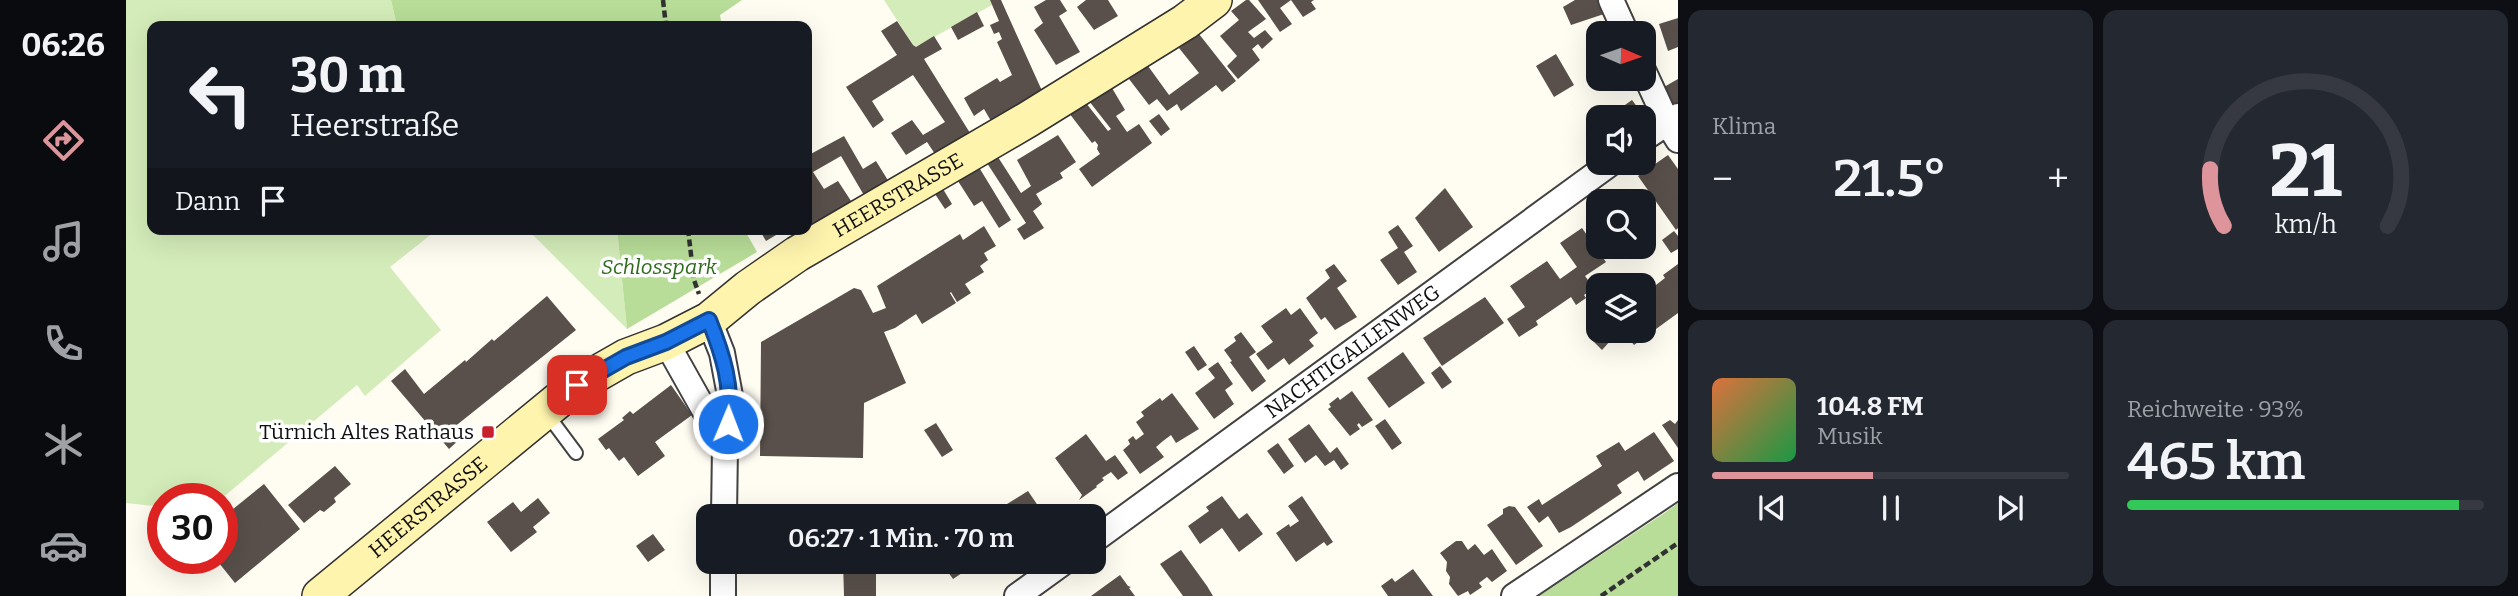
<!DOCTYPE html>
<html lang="de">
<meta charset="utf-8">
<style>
:root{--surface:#171b24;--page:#242831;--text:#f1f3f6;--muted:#9ea1a6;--line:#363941;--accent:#de949b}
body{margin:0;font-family:Bitter,serif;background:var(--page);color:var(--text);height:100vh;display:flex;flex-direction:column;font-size:26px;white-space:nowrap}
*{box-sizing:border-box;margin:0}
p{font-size:23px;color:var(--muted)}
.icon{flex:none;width:38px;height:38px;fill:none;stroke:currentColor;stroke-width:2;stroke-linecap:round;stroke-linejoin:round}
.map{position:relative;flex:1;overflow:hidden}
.panel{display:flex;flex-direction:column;gap:10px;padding:10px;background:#0d0f14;width:840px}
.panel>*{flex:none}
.guide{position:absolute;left:21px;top:21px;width:665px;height:214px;border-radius:14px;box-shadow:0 7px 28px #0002;background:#171b24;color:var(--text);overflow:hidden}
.needle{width:46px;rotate:92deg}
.buttons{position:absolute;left:1460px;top:21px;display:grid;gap:14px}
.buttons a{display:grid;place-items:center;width:70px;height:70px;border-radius:14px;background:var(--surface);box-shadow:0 7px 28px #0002;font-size:35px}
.speed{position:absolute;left:21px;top:483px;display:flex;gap:14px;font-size:35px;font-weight:700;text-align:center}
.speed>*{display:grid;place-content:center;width:91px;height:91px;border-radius:50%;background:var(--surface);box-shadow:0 7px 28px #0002;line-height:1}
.speed .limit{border:10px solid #d22;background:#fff;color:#111}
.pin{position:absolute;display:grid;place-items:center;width:60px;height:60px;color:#fff;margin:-30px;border-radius:14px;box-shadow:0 4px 10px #0006}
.me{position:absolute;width:77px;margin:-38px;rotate:1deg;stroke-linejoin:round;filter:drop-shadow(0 0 5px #0008)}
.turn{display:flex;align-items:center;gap:24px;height:147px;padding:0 28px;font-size:32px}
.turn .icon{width:91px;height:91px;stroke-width:2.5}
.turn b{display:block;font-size:49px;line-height:60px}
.then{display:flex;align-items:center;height:66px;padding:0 28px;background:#0003;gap:14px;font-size:26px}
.big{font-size:52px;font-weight:600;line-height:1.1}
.panel .card{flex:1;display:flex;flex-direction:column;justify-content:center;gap:10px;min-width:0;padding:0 24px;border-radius:14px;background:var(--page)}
.panel .dial{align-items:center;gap:0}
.dial svg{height:182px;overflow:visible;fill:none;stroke:var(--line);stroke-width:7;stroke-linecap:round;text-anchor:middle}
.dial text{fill:var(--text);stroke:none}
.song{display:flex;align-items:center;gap:21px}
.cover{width:84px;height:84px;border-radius:10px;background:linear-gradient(135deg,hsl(20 70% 55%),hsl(140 70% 35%))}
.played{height:7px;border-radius:4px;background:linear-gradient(90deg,var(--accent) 45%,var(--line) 45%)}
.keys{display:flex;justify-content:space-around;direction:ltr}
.heat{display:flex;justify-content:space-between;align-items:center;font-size:38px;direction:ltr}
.charge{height:10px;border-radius:5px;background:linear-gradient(90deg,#34c759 93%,var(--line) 0)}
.panel .tiles{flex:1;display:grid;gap:10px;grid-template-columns:repeat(2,1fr)}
.trip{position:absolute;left:570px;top:504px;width:410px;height:70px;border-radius:14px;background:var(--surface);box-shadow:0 7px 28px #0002;font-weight:600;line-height:70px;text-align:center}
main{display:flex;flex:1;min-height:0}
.dock{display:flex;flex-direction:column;width:126px;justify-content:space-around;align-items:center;background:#090b0e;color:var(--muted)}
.dock .icon{width:49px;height:49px}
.dock .on{color:var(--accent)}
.dock b{font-size:32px;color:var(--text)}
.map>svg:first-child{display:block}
.green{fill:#d4ecb9}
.forest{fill:#b8dd98}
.building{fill:#59504b}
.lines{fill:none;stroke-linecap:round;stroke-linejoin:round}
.lane-casing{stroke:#424242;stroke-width:16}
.street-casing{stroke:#424242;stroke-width:28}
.secondary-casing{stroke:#313131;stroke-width:38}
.path{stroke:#313131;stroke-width:4.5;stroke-dasharray:7 3.5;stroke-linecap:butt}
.lane{stroke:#fff;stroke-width:12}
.street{stroke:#fff;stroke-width:24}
.secondary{stroke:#fff4ad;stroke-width:35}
.route-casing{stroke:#114b97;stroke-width:18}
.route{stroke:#1a73e8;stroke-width:12}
.poi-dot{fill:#c6212c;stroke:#fff;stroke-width:2.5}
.labels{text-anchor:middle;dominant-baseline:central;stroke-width:7;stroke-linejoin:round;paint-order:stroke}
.street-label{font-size:21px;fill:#0f0f0f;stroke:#fff}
.park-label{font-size:21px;font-style:italic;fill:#2e6b1c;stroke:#fff}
.poi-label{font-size:21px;fill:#0f0f0f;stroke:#fff;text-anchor:end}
</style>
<main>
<nav class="dock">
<b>06:26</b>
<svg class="icon on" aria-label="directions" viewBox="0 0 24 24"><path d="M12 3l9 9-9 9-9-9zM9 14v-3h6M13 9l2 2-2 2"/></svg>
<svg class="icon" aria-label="music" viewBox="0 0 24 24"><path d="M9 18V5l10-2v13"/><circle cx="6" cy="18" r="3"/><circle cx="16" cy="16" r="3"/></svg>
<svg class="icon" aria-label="phone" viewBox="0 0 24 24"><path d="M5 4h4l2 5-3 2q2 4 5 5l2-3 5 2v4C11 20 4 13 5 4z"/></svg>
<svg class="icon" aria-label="climate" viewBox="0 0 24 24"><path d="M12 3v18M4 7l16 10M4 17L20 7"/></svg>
<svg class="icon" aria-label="car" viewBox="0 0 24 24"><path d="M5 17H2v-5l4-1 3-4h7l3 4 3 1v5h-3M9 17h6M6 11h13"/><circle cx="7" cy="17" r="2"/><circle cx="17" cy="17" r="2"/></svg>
</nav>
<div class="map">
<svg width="1552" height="596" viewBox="0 0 1552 596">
<rect width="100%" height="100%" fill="#fffcf2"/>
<g class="green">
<path d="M0,0h265l6,26h-245v203h286l-48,38 51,63 -76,66 -8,-11 -136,114h-58v8l-37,-4z"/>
<path d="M758,0h106l2,5 -76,42 -3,-2z"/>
<path d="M401,229h90l10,100z"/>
</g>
<g class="forest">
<path d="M265,0h351l-22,15 2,11h-325z"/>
<path d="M491,229h127l13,23 -130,77z"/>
<path d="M1552,503v93h-139l127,-84z"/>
</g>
<g class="building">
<path d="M864,0h11l42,93 -52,28 -7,-12 -10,7 -10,-18 33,-20 3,4 12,-7 -15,-33 5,-3 -3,-7 -5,2 -4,-9 9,-4z"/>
<path d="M920,0h14l7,11 -8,5 21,36 -24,13 -22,-35 9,-7 -9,-16z"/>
<path d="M960,0h22l10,16 -24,14 -17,-23z"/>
<path d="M1120,0h3l17,19 -18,13 6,6 11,-8 8,9 -11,10 -4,-5 -6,5 8,11 -22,19 -11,-13 10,-10 -17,-20 19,-16 -8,-9z"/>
<path d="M1132,0h33l-11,8 12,16 -12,8z"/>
<path d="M1165,0h23l-3,2 5,7 -13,8z"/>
<path d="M1449,0h23l6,14 -33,11 -8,-18z"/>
<path d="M851,12l7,14 -26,14 -7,-13z"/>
<path d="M1552,18v29l-10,4 -9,-27z"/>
<path d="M771,21l16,24 3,2 18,-11 8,13 -18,10 46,74 -35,21 -8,-12 -21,13 -15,-22 21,-13 11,15 22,-13 -32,-47 -41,26 12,19 -11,8 -27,-41 51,-32 -16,-24z"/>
<path d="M1073,34l37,47 -14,11 -6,-7 -35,26 -4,-7 -10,7 -10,-12 -8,6 -20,-26 19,-13 21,29 30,-22 -20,-25z"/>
<path d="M1430,54l18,31 -20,12 -18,-31z"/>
<path d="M1552,79v28l-3,1 -11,-21z"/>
<path d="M986,88l13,22 -9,6 11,16 12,-8 13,19 -60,44 -13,-18 21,-15 -3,-5 1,-4 -3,-4 -3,2 -23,-30 17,-10 22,28 3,-2 -22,-28z"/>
<path d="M1506,100l12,16 -2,1h-34z"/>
<path d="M1033,114l11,15 -9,7 -12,-15z"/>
<path d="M932,135l18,27 -16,11 3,5 -27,16 6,10 -9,7 11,17 -20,12 -7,-11 9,-6 -41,-63 11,-6 25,39 10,-7 -14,-26z"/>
<path d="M718,136l19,33 13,-8 13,21 -24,15 -24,-41 -28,16 11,17 14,-8 15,23 -50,31 -3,-6h7v-73z"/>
<path d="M1542,155l10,14v59l-2,2 -38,-54z"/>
<path d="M851,164l34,56 -12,8 -17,-27 -8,5 -18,-28z"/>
<path d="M1319,188l28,39 -34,25 -24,-34z"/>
<path d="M817,189l9,15 -7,5 -10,-15z"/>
<path d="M1472,206v25l-12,-17z"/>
<path d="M1272,225l15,21 -9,6 13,20 -19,13 -18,-25 18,-12 -10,-16z"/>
<path d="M858,226l12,20 -12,7 4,7 -8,6 4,6 -19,12 6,9 -14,9 -6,-10 -1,1 6,10 -34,21 -6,-10 -21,14 -11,4 22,51 -42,20 -1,55 -103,-2 1,-114 93,-54 7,2 12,23 13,-5 -9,-22 83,-52 3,6z"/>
<path d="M1456,228l24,34 -21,14 9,12 -10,7 2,3 -10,7 -5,-8 -35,24 2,4 -19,12 -12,-18 18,-12 -15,-21 37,-25 13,18 17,-12 -17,-24z"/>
<path d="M633,229h27l-20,12z"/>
<path d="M1548,231l4,5v13l-7,4 -9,-13z"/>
<path d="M1208,264l13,17 -10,7 20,29 -22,13 -10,-13 -4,3 -15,-22 24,-20 -5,-8z"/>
<path d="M1552,264v49l-44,32 -11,-14h20v-36l22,-17 -2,-3z"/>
<path d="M421,296l29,34 -123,98 8,10 -12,11 -58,-68 14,-12 19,25 41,-34 1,2 26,-23 2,2z"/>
<path d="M1359,297l19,26 -62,43 -19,-28z"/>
<path d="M1160,308l5,7 9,-7 5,7 13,18 -9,7 5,6 -25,19 -5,-7 -16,12 -12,-16 17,-12 -12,-16z"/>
<path d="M1476,331l9,9 -9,10 -9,-9z"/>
<path d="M1115,332l15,20 -7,5 17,24 -14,11 -22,-30 2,-1 -8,-11 12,-9 -2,-4z"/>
<path d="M1068,346l13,19 -9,6 -13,-19z"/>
<path d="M1277,352l22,31 -36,25 -22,-30z"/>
<path d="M1092,362l15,22 -8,6 9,14 -20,15 -19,-26 20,-15 -7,-9z"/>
<path d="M1314,366l12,16 -10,7 -11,-16z"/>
<path d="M545,385l21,30 -37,27 10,14 -27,20 -14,-19 -5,4 -10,-13 -3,2 -8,-11 26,-19 -2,-2 8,-7 3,3z"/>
<path d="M1226,391l21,29 -11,7 -3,-4 -2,2 3,4 -10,7 -22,-27 3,-2 -2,-3 9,-7 2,3z"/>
<path d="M1046,393l27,36 -23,14 -5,-8 -8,6 -7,6 8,10 -24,17 -17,-24 7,-6 -2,-4 5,-4 3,4 8,-6 -8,-12 8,-6 -3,-4 19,-14 2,3z"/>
<path d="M1259,419l17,24 -10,7 -17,-24z"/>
<path d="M1544,420l5,4 3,-4v28l-16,-23z"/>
<path d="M810,423l17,27 -11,7 -18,-27z"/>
<path d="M1183,424l21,29 7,-6 12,17 -8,6 -7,-10 -9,6 -9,-11 -11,8 -17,-24z"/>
<path d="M1528,432l20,29 -30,20 -6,-10 -21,14 5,8 -51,34 -12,6 -11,-17 -9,7 -12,-16 12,-8 3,6 60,-39 -6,-10 23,-14 6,9z"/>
<path d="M960,434l20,27 9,-6 13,18 -10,7 -7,-8 -9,6 2,2 -8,6 1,1 -18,13 3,-5 -27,-37z"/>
<path d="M1152,443l16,23 -10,8 -17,-23z"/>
<path d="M209,466l16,18 -17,14 2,4 -12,10 -4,-2 -16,13 -16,-18z"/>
<path d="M138,484l36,45 -65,54 -20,-25h7v-40z"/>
<path d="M902,491l17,25h-30l-8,-12z"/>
<path d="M1096,496l17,23 8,-6 16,21 -24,18 -17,-24 -22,16 -12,-18 21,-15 -3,-4z"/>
<path d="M1176,496l31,46 -6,4 -3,-4 -28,20 -20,-29 13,-9 1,3 9,-6 -11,-15z"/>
<path d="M412,498l12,15 -17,14 4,5 -26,20 -24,-30 26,-20 8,10z"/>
<path d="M1383,506l6,1 28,39 -27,19 -29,-40 16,-11v-5z"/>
<path d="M527,534l12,16 -17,12 -12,-16z"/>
<path d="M1330,541h6l6,9 7,-6 9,11 8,-6 15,22 -15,11 -5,-5 -8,6 3,4 -12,8 -2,-4 -10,5 -9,-12 1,-7 -4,-6 1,-9 -7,-9z"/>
<path d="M1055,550l26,36 6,10h-30l-23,-32z"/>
<path d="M717,562h55v7h-22v27h-32z"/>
<path d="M830,562l9,9 -12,8 -7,-10z"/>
<path d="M1287,569l20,27h-45l-7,-10 11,-8 3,4z"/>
<path d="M994,575l8,11 3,1 -2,1 6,8h-44z"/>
</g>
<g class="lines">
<g class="lane-casing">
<path id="lane" d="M421,414l29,39"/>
</g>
<g class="street-casing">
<g id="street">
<path d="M1485,0l15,33"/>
<path d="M1517,70l24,52 11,18"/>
<path d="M1517,139l35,-23"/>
<path d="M583,320l13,33 9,48 -6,46 -1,69"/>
<path d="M540,342l59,105"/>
<path id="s1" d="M968,540l517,-377"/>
<path d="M597,596v-34"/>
<path d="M891,596l47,-34"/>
<path d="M1388,596l164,-110"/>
</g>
</g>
<g class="secondary-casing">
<g id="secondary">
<path id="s2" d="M194,596l257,-211 49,-28 40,-15 43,-22 39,-32 49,-34 230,-134 158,-98 29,-22"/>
</g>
</g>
<g class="path">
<path d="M537,0l3,26"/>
<path d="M562,229l6,51 5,14"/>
<path d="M1475,596l77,-53"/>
</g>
<use href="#lane" class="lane"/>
<use href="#street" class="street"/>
<use href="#secondary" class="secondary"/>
</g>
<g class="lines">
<g class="route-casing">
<path id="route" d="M451,385l49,-28 40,-15 43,-22c14,35 24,66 19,104"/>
</g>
<use href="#route" class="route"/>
</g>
<rect class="poi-dot" x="355" y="425" width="14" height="14" rx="3.5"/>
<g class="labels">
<g class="street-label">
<text stroke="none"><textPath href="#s2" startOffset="707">HEERSTRASSE</textPath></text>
<text stroke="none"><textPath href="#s1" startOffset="320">NACHTIGALLENWEG</textPath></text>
<text stroke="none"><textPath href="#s2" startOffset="140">HEERSTRASSE</textPath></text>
</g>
<g class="park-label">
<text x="533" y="267">Schlosspark</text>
</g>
<g class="poi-label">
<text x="348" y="432">Türnich Altes Rathaus</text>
</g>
</g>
</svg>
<div class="buttons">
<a><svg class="needle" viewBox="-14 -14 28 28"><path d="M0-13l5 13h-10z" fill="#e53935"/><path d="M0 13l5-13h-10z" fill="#9ea1a6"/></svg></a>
<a><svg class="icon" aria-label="sound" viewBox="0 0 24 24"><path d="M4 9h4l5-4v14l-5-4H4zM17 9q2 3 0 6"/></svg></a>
<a><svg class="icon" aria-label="search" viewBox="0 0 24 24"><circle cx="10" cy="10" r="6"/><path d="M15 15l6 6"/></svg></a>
<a><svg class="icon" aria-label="layers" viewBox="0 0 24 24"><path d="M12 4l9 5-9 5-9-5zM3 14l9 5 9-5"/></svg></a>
</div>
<div class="speed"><div class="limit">30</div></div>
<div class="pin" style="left:451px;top:385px;background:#d93025"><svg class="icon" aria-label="arrive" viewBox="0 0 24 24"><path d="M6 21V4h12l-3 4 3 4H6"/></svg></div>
<svg class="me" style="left:602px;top:424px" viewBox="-20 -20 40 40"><circle r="17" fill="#1a73e8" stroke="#fff" stroke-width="3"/><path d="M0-11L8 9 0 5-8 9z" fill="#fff"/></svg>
<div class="trip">06:27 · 1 Min. · 70 m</div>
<div class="guide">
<div class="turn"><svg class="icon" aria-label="left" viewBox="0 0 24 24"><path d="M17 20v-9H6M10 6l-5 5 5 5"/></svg><div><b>30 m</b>Heerstraße</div></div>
<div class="then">Dann<svg class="icon" aria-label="arrive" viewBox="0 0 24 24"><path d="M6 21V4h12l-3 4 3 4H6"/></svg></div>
</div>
</div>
<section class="panel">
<div class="tiles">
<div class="card"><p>Klima</p>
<div class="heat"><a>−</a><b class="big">21.5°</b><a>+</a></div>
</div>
<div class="card dial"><svg viewBox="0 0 100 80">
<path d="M14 69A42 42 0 1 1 86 69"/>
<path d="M14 69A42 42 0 0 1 8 44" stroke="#de949b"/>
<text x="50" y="56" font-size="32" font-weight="700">21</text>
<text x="50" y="72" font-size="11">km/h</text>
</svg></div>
<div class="card">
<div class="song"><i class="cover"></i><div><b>104.8 FM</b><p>Musik</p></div></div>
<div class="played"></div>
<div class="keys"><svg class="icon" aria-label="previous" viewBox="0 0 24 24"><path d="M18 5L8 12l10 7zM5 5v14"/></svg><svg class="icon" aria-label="pause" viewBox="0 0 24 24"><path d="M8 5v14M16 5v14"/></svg><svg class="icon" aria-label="next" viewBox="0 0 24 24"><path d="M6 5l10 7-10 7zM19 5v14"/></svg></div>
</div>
<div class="card"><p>Reichweite · 93%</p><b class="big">465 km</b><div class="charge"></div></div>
</div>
</section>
</main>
